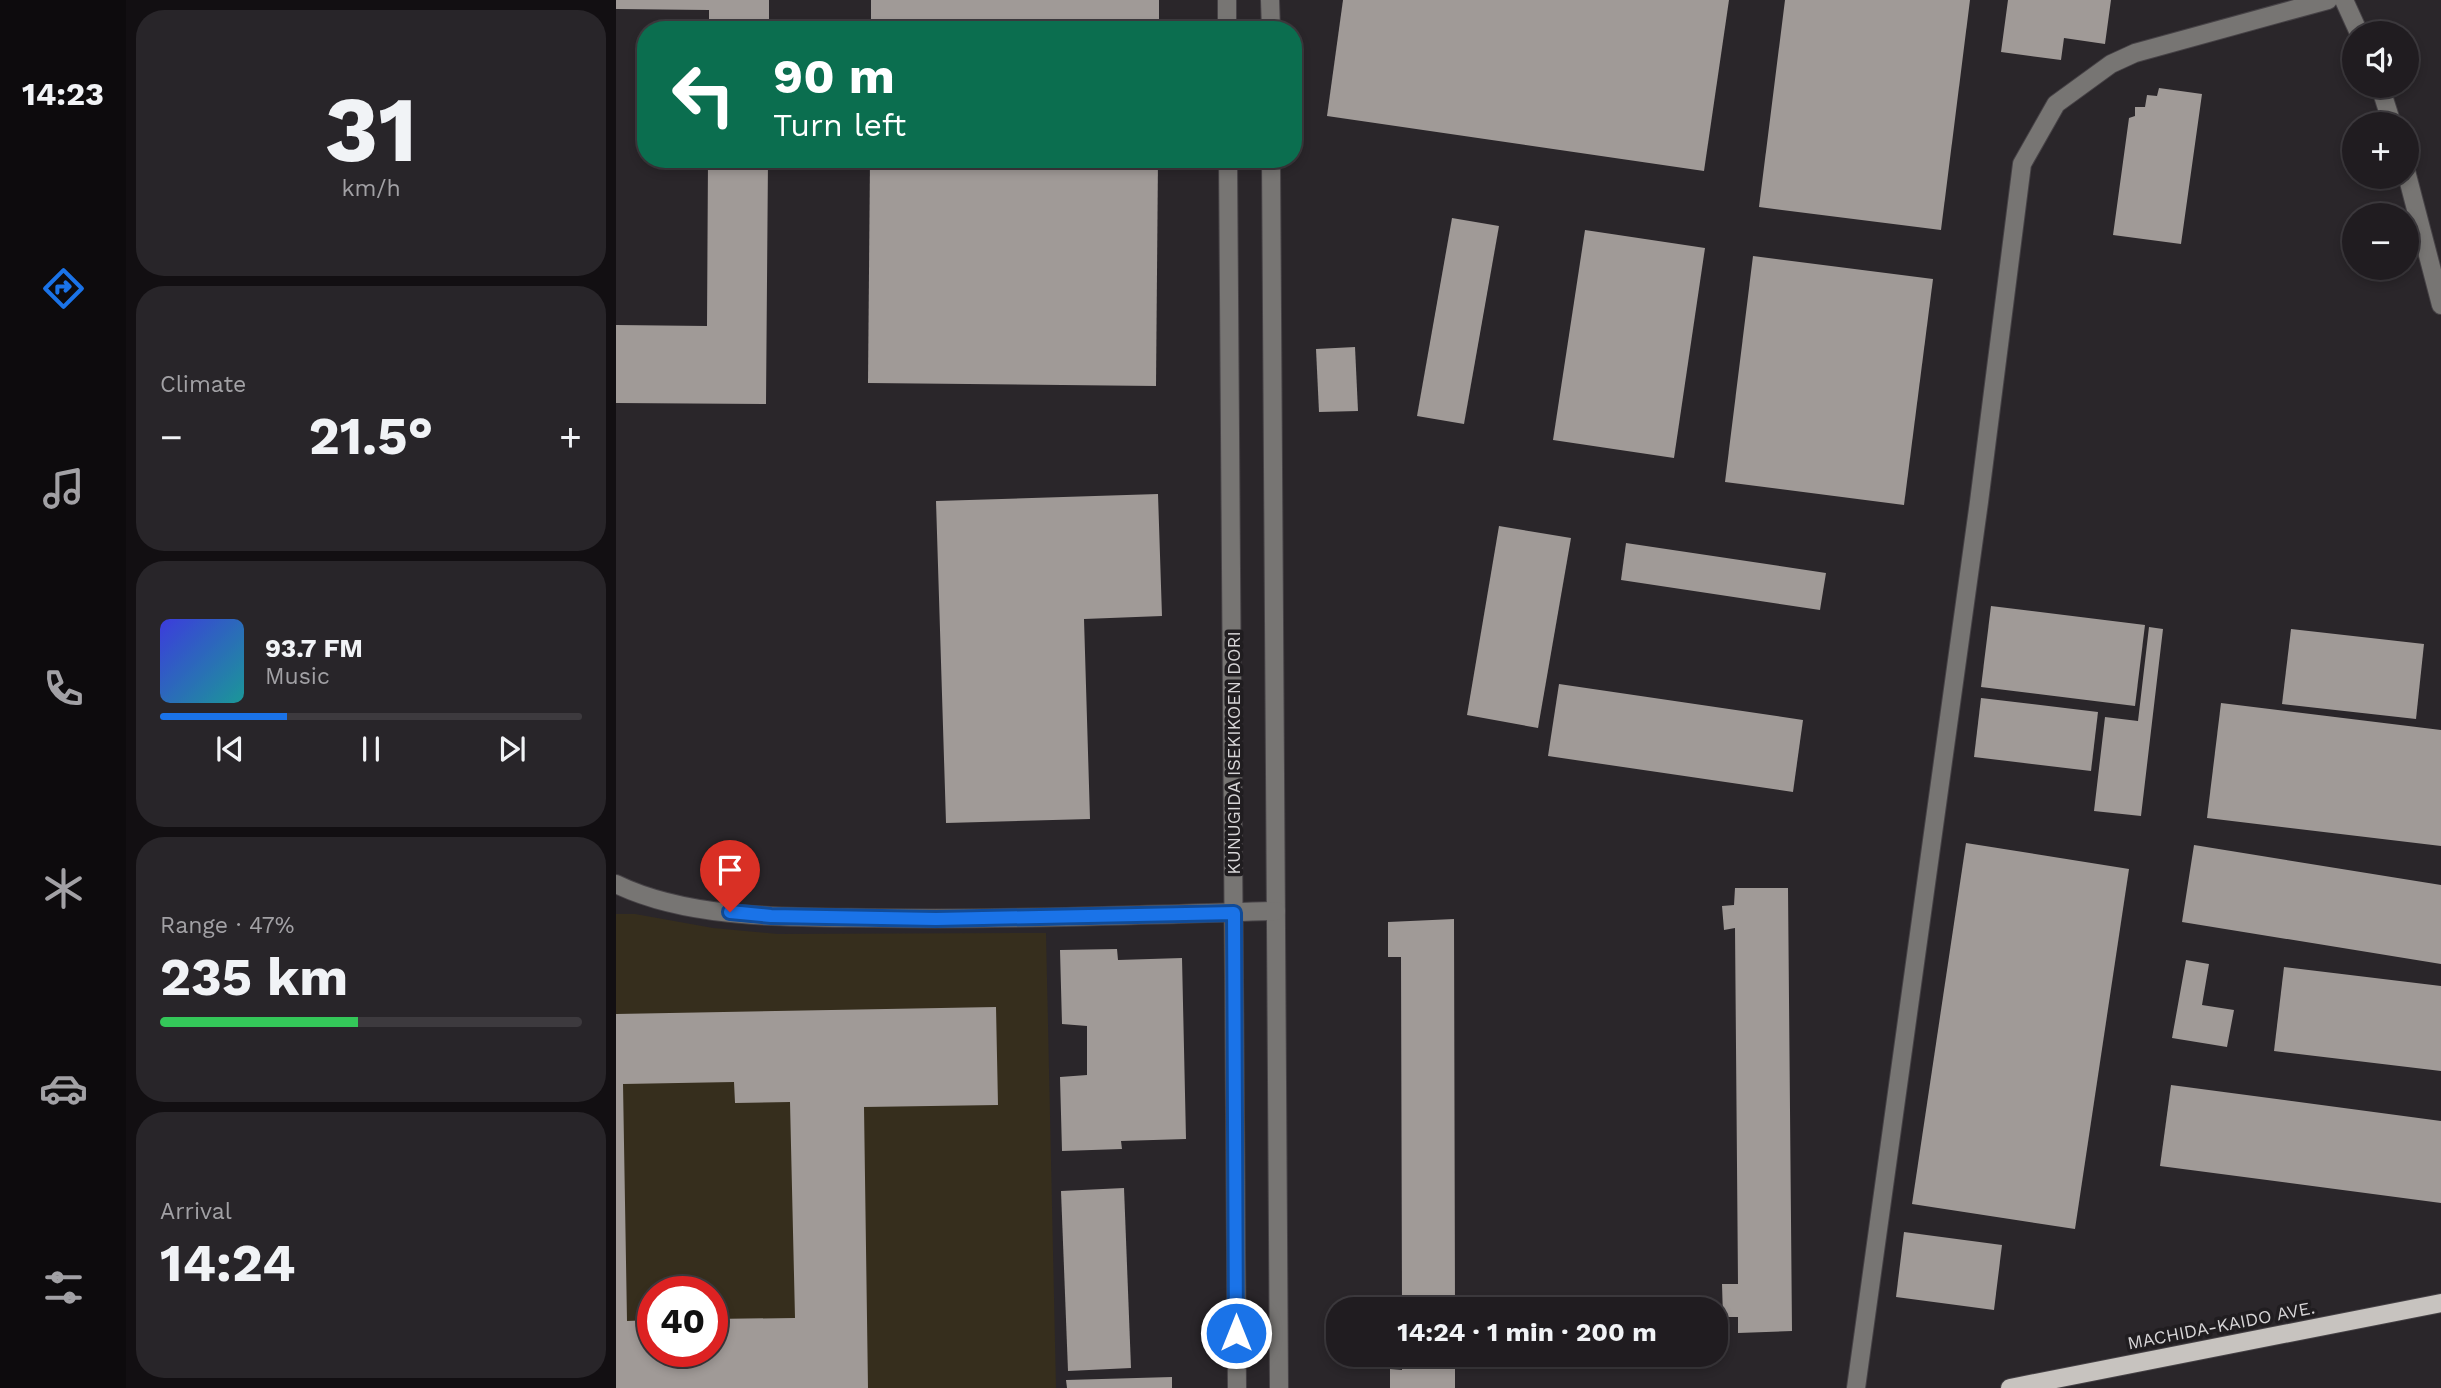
<!DOCTYPE html>
<meta charset="utf-8">
<style>
:root{--surface:#201c20;--page:#282529;--text:#f1f3f6;--muted:#a2a1a5;--line:#3d3a3e;--accent:#1a73e8}
body{margin:0;font-family:"Work Sans",sans-serif;background:var(--page);color:var(--text);height:100vh;display:flex;flex-direction:column;font-size:26px;white-space:nowrap}
*{box-sizing:border-box;margin:0}
p{font-size:23px;color:var(--muted)}
.icon{flex:none;width:38px;height:38px;fill:none;stroke:currentColor;stroke-width:2;stroke-linecap:round;stroke-linejoin:round}
.map{position:relative;flex:1;overflow:hidden}
.panel{display:flex;flex-direction:column;gap:10px;padding:10px;background:#120f12;width:490px}
.panel>*{flex:none}
.guide{position:absolute;left:21px;top:21px;width:665px;height:147px;border-radius:28px;box-shadow:0 4px 10px #0003,0 0 0 2px var(--line);background:#0b6e4f;color:#fff;overflow:hidden}
.controls{position:absolute;left:1726px;top:21px;display:grid;gap:14px}
.controls a{display:grid;place-items:center;width:77px;height:77px;border-radius:50%;background:var(--surface);box-shadow:0 4px 10px #0003,0 0 0 2px var(--line);font-size:35px}
.speed{position:absolute;left:21px;top:1276px;display:flex;gap:14px;font-size:35px;font-weight:700;text-align:center}
.speed>*{display:grid;place-content:center;width:91px;height:91px;border-radius:50%;background:var(--surface);box-shadow:0 4px 10px #0003,0 0 0 2px var(--line);line-height:1}
.speed .limit{border:10px solid #d22;background:#fff;color:#111}
.pin{position:absolute;display:grid;place-items:center;width:60px;height:60px;color:#fff;margin:-72px -30px;border-radius:50% 50% 50% 0;rotate:-45deg;box-shadow:0 0 7px #0007}
.pin .icon{rotate:45deg}
.me{position:absolute;width:77px;margin:-38px;rotate:0deg;stroke-linejoin:round;filter:drop-shadow(0 0 5px #0008)}
.turn{display:flex;align-items:center;gap:24px;height:147px;padding:0 21px;font-size:32px}
.turn .icon{width:91px;height:91px;stroke-width:2.5}
.turn b{display:block;font-size:49px;line-height:60px}
.big{font-size:52px;font-weight:700;line-height:1.1}
.panel .widget{flex:1;display:flex;flex-direction:column;justify-content:center;gap:10px;min-width:0;padding:0 24px;border-radius:28px;background:var(--page)}
.panel .dial{align-items:center;gap:0}
.dial b{font-size:91px;line-height:1}
.song{display:flex;align-items:center;gap:21px}
.cover{width:84px;height:84px;border-radius:10px;background:linear-gradient(135deg,hsl(240 70% 55%),hsl(180 70% 35%))}
.played{height:7px;border-radius:4px;background:linear-gradient(90deg,var(--accent) 30%,var(--line) 30%)}
.keys{display:flex;justify-content:space-around;direction:ltr}
.heat{display:flex;justify-content:space-between;align-items:center;font-size:38px;direction:ltr}
.charge{height:10px;border-radius:5px;background:linear-gradient(90deg,#34c759 47%,var(--line) 0)}
.trip{position:absolute;left:710px;top:1297px;width:402px;height:70px;border-radius:28px;background:var(--surface);box-shadow:0 4px 10px #0003,0 0 0 2px var(--line);font-weight:700;line-height:70px;text-align:center}
main{display:flex;flex:1;min-height:0}
.menu{display:flex;flex-direction:column;width:126px;justify-content:space-around;align-items:center;background:#0d0b0d;color:var(--muted)}
.menu .icon{width:49px;height:49px}
.menu .selected{color:var(--accent)}
.menu b{font-size:32px;color:var(--text)}
.map>svg:first-child{display:block}
.education{fill:#362e1d;fill-rule:evenodd}
.building{fill:#a09a97;fill-rule:evenodd}
.lines{fill:none;stroke-linecap:round;stroke-linejoin:round}
.minor-casing{stroke:#464246;stroke-width:20}
.major-casing{stroke:#464246;stroke-width:20}
.minor{stroke:#777573;stroke-width:18}
.major{stroke:#c7c3bf;stroke-width:18}
.route-casing{stroke:#114b97;stroke-width:18}
.route{stroke:#1a73e8;stroke-width:12}
.labels{text-anchor:middle;dominant-baseline:central;stroke-width:7;stroke-linejoin:round;paint-order:stroke}
.street-label{font-size:18px;fill:#d7d5d7;stroke:#201d20}
</style>
<main>
<nav class="menu">
<b>14:23</b>
<svg class="icon selected" aria-label="directions" viewBox="0 0 24 24"><path d="M12 3l9 9-9 9-9-9zM9 14v-3h6M13 9l2 2-2 2"/></svg>
<svg class="icon" aria-label="music" viewBox="0 0 24 24"><path d="M9 18V5l10-2v13"/><circle cx="6" cy="18" r="3"/><circle cx="16" cy="16" r="3"/></svg>
<svg class="icon" aria-label="phone" viewBox="0 0 24 24"><path d="M5 4h4l2 5-3 2q2 4 5 5l2-3 5 2v4C11 20 4 13 5 4z"/></svg>
<svg class="icon" aria-label="climate" viewBox="0 0 24 24"><path d="M12 3v18M4 7l16 10M4 17L20 7"/></svg>
<svg class="icon" aria-label="car" viewBox="0 0 24 24"><path d="M5 17H2v-5l4-1 3-4h7l3 4 3 1v5h-3M9 17h6M6 11h13"/><circle cx="7" cy="17" r="2"/><circle cx="17" cy="17" r="2"/></svg>
<svg class="icon" aria-label="filters" viewBox="0 0 24 24"><path d="M4 7h16M4 17h16"/><circle cx="9" cy="7" r="2"/><circle cx="15" cy="17" r="2"/></svg>
</nav>
<section class="panel">
<div class="widget dial"><b>31</b><p>km/h</p></div>
<div class="widget"><p>Climate</p>
<div class="heat"><a>−</a><b class="big">21.5°</b><a>+</a></div>
</div>
<div class="widget">
<div class="song"><i class="cover"></i><div><b>93.7 FM</b><p>Music</p></div></div>
<div class="played"></div>
<div class="keys"><svg class="icon" aria-label="previous" viewBox="0 0 24 24"><path d="M18 5L8 12l10 7zM5 5v14"/></svg><svg class="icon" aria-label="pause" viewBox="0 0 24 24"><path d="M8 5v14M16 5v14"/></svg><svg class="icon" aria-label="next" viewBox="0 0 24 24"><path d="M6 5l10 7-10 7zM19 5v14"/></svg></div>
</div>
<div class="widget"><p>Range · 47%</p><b class="big">235 km</b><div class="charge"></div></div>
<div class="widget"><p>Arrival</p><b class="big">14:24</b></div>
</section>
<div class="map">
<svg width="1825" height="1388" viewBox="0 0 1825 1388">
<rect width="100%" height="100%" fill="#2a262a"/>
<path class="education" d="M0,914h19l78,14 65,6 268,-1 10,455h-440zM37,1292h59v59h-59z"/>
<g class="building">
<path d="M0,0h153v30h-60v-20l-93,-1z"/>
<rect x="255" y="0" width="288" height="30"/>
<path d="M727,0h386l-25,171 -377,-55z"/>
<path d="M1169,0h185l-29,230 -182,-23z"/>
<path d="M1392,0h103l-6,44 -41,-6 -3,22 -60,-8z"/>
<path d="M1543,88l43,6 -21,150 -68,-9 16,-117 6,-2v-9h10l2,-12 10,1z"/>
<path d="M92,159h60l-2,245 -150,-1v-78l91,1z"/>
<path d="M254,159h288l-2,227 -288,-3z"/>
<path d="M836,218l47,8 -35,198 -47,-8z"/>
<path d="M969,230l120,18 -31,210 -121,-18z"/>
<path d="M1137,256l180,23 -29,226 -179,-23z"/>
<path d="M739,347l3,64 -39,1 -3,-63z"/>
<path d="M542,494l4,122 -78,3 6,200 -144,4 -10,-322z"/>
<path d="M883,526l72,12 -33,190 -71,-13z"/>
<path d="M1010,543l200,30 -6,37 -199,-30z"/>
<path d="M1375,606l154,19 -10,81 -154,-19z"/>
<path d="M1533,627l14,2 -22,187 -47,-5 11,-94 33,4z"/>
<path d="M1675,629l133,15 -8,75 -134,-15z"/>
<path d="M943,684l244,36 -10,72 -245,-36z"/>
<path d="M1365,698l117,14 -7,59 -117,-14z"/>
<path d="M1605,703l220,27v116l-234,-28z"/>
<path d="M1350,843l163,26 -54,360 -163,-25z"/>
<path d="M1578,845l247,40v79l-259,-42z"/>
<path d="M1119,888h53l4,443 -54,2v-16h-15l-1,-33h16l-3,-356 -11,2 -2,-24 12,-1z"/>
<path d="M838,919l1,390h-53l-1,-352h-13v-35z"/>
<path d="M501,949l1,11 64,-2 4,181 -65,2 1,8 -60,2 -2,-74 27,-2v-49l-25,-2 -2,-74z"/>
<path d="M1570,960l23,4 -7,41 32,5 -7,37 -55,-9z"/>
<path d="M1668,967l157,19v85l-167,-20z"/>
<path d="M380,1007l2,98 -134,2 4,281h-252v-374zM118,1082l1,21 55,-1 5,216 -83,1v32h-59v-31l-26,1 -4,-237z"/>
<path d="M1555,1085l270,36v82l-281,-37z"/>
<path d="M508,1188l7,180 -63,3 -7,-180z"/>
<path d="M1288,1232l98,13 -8,65 -98,-13z"/>
<path d="M786,1354h53v34h-65v-19l12,1z"/>
<path d="M556,1377v11h-105l-1,-8z"/>
</g>
<g class="lines">
<g class="minor-casing">
<g id="minor">
<path d="M611,0v30"/>
<path d="M654,0l1,30"/>
<path d="M1728,0l15,33"/>
<path d="M1764,86l12,38"/>
<path d="M612,159l9,1229"/>
<path d="M655,159l8,1229"/>
<path d="M1790,171l35,134"/>
<path d="M0,884c74,36 176,33 256,34 135,2 270,-3 404,-7"/>
<path d="M1240,1388l123,-886 43,-338 34,-60 55,-40 24,-11 193,-53"/>
</g>
</g>
<g class="major-casing">
<path id="major" d="M1394,1388l431,-85"/>
</g>
<use href="#minor" class="minor"/>
<use href="#major" class="major"/>
</g>
<g class="lines">
<g class="route-casing">
<path id="route" d="M114,912l41,4 165,3 298,-6 2,420"/>
</g>
<use href="#route" class="route"/>
</g>
<g class="labels">
<g class="street-label">
<text transform="translate(617 753) rotate(-90)">KUNUGIDA ISEKIKOEN DORI</text>
<text transform="translate(1605 1325) rotate(-11)">MACHIDA-KAIDO AVE.</text>
</g>
</g>
</svg>
<div class="controls">
<a><svg class="icon" aria-label="sound" viewBox="0 0 24 24"><path d="M4 9h4l5-4v14l-5-4H4zM17 9q2 3 0 6"/></svg></a>
<a>+</a>
<a>−</a>
</div>
<div class="speed"><div class="limit">40</div></div>
<div class="pin" style="left:114px;top:912px;background:#d93025"><svg class="icon" aria-label="arrive" viewBox="0 0 24 24"><path d="M6 21V4h12l-3 4 3 4H6"/></svg></div>
<svg class="me" style="left:620px;top:1333px" viewBox="-20 -20 40 40"><circle r="17" fill="#1a73e8" stroke="#fff" stroke-width="3"/><path d="M0-11L8 9 0 5-8 9z" fill="#fff"/></svg>
<div class="trip">14:24 · 1 min · 200 m</div>
<div class="guide">
<div class="turn"><svg class="icon" aria-label="left" viewBox="0 0 24 24"><path d="M17 20v-9H6M10 6l-5 5 5 5"/></svg><div><b>90 m</b>Turn left</div></div>
</div>
</div>
</main>
